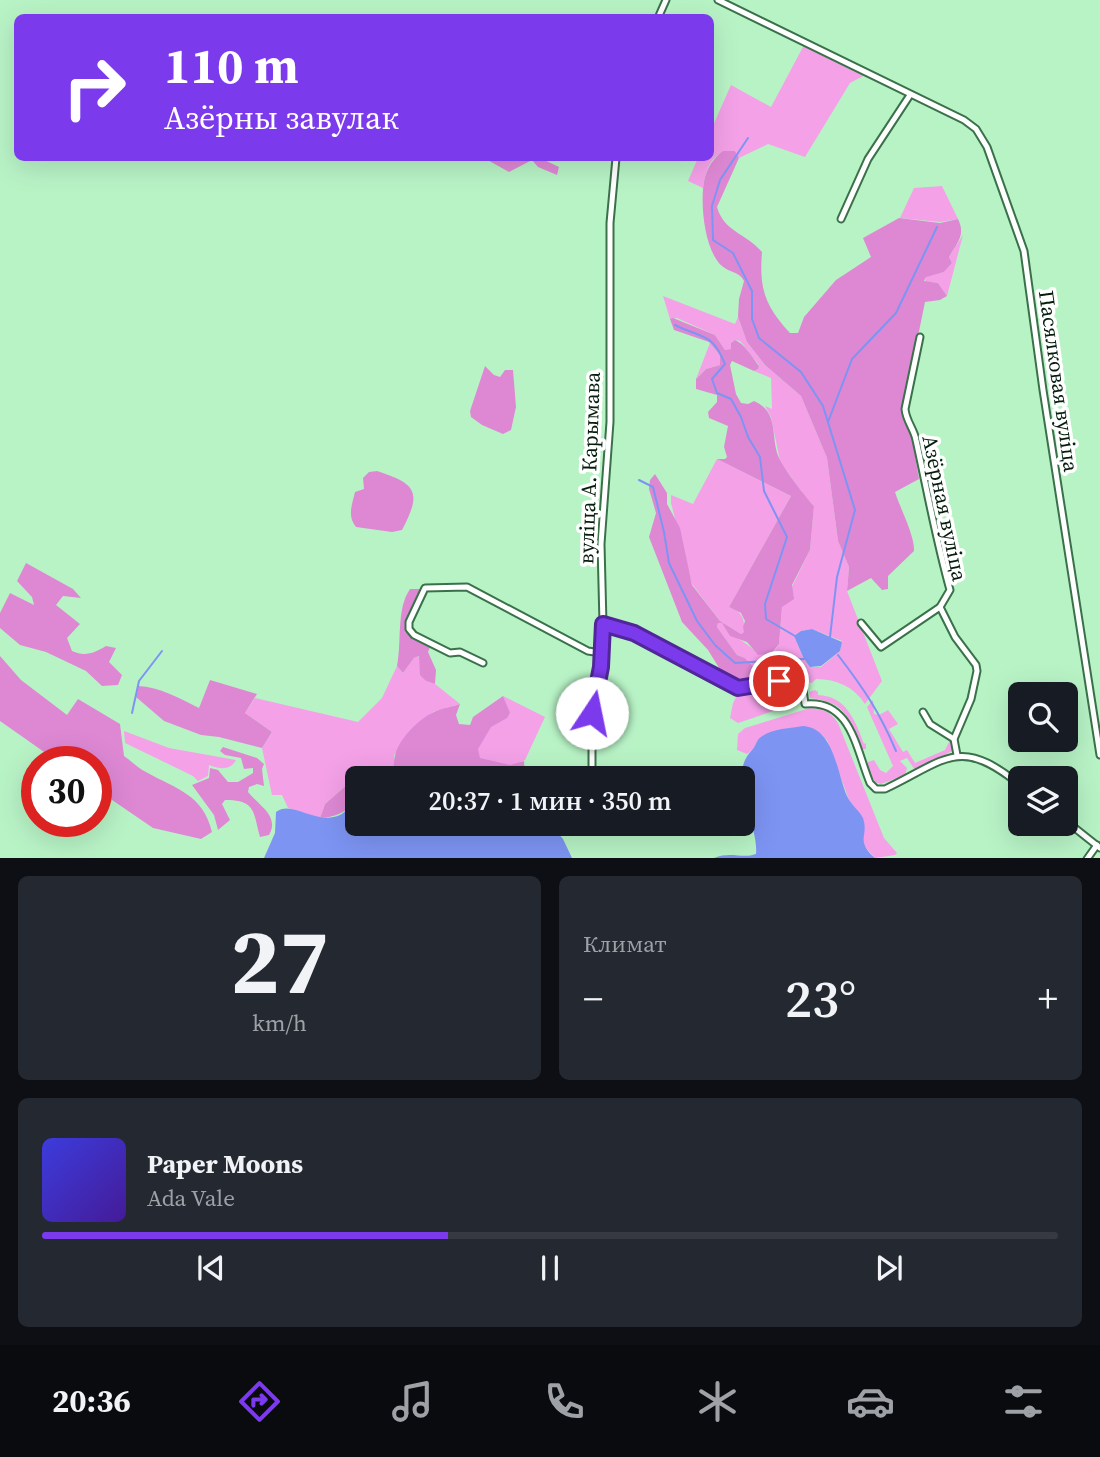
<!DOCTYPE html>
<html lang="ru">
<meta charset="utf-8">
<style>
:root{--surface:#171b24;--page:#242831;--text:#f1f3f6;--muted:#9ea1a6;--line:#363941;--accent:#7c3aed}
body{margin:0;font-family:"Source Serif 4",serif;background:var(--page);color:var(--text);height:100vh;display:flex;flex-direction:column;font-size:26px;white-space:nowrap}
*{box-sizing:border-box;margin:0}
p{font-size:23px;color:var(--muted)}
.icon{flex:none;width:38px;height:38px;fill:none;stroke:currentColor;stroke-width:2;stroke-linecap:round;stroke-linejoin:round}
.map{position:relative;height:858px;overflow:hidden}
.drawer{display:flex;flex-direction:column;gap:18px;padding:18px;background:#0d0f14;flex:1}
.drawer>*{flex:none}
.top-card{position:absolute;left:14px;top:14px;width:700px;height:147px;border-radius:10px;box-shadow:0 7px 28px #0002;background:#7c3aed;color:#fff;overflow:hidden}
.tools{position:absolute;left:1008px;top:682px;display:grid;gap:14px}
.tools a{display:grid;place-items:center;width:70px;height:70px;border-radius:10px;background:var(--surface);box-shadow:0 7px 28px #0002;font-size:35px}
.speed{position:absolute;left:21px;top:746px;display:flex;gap:14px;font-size:35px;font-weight:700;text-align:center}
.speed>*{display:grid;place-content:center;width:91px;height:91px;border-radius:50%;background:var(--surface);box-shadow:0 7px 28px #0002;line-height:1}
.speed .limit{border:10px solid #d22;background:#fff;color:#111}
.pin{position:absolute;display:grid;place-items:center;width:60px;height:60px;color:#fff;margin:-30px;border:4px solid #fff;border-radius:50%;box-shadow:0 2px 7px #0007}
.me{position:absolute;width:77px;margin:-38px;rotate:11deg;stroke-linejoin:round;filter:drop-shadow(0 0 5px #0008)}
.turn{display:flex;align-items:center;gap:24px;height:147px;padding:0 35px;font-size:32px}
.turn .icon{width:91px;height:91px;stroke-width:2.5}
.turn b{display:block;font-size:49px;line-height:60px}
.big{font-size:52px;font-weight:600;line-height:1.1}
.drawer .tile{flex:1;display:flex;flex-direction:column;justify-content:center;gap:10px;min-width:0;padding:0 24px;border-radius:10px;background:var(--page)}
.drawer .dial{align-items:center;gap:0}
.dial b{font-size:91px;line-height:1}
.song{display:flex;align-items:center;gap:21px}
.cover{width:84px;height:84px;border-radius:10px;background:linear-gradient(135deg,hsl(240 70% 55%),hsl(260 70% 35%))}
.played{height:7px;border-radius:4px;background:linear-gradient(90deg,var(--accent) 40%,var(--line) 40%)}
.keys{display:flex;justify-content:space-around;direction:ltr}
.heat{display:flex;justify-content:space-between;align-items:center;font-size:38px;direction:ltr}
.drawer .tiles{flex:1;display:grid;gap:18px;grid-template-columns:1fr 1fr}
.tile:last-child{grid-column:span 2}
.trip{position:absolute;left:345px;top:766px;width:410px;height:70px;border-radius:10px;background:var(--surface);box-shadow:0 7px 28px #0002;font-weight:600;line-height:70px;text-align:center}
.dock{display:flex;height:112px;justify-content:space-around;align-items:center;background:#090b0e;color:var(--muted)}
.dock .icon{width:49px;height:49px}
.dock .current{color:var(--accent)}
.dock b{font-size:32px;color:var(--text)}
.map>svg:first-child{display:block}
.green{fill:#f4a1e8;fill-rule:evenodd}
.forest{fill:#de88d4}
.water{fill:#7d94f3}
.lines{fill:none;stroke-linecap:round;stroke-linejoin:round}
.stream{stroke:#7d94f3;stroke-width:2}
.minor-casing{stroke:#3a714a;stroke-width:9}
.minor{stroke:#fff;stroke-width:5}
.route-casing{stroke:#51269a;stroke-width:18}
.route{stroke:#7c3aed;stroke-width:12}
.labels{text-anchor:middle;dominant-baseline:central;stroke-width:7;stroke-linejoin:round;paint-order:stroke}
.street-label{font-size:21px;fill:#061d0d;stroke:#fff}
</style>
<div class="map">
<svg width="1100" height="859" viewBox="0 0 1100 859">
<rect width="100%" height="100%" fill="#b8f3c6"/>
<g class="green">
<path d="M804,45l63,29 -17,9 -45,74 -37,-13 -29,14 -4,-7c-23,0 -29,16 -32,37l-15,-7 10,-23h12l1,-28 20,-45 40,22z"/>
<path d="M942,186l16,33 -18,3 -40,-4 14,-30z"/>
<path d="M963,235l-16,61 -9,-13 -13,-1 1,-6 18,-4 8,-9 -3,-6z"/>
<path d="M663,296l72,28 3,-7 9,25 18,23 36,31 26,62 11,83 11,26 -2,24 35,90 -17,23c-11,-17 -28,-25 -49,-25l-4,4 -31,-8 -28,7 6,-3v-6l-14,-15 -8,-3 -20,-28 1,-4h4c10,15 23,17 36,31l15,-1 6,-9 3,-37 28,-57 4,-44 -9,-9 -25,-36 -9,-44 -6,-11 7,3 -1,-31 -17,-7 4,-2 1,-4 -19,-24 -5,-1 -4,3v6l-6,1 -10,-15 -38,-17 -7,1zM812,629l30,12 -2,10 -19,16h-11l-6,-8 -10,-23 7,-5z"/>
<path d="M710,343l10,12v10l-14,4 -10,10z"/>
<path d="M717,459l74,37 -62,111c13,5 16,11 15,25l-3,2 -21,-13 -28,-37 -21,-81v-8l22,9z"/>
<path d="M420,656l6,25 9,3 25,20 -27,8 -39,43 1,12 -5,12h-14l-3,-4 -17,2 -31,27 -5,14 -32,-10 -6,-13h-10l-10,-47 10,-16 -27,-19 10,-15 103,24 24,-24 15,-32 6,7 11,-15z"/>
<path d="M773,683h9l17,8 1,8 -3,4 -59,20 -8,-5 3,-15 6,-11 15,-2z"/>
<path d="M815,690l3,2v3c28,1 37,25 46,49l2,-1v6h-6c-12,-32 -12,-46 -50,-51l-1,-6z"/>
<path d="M503,696l42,21 -20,43 -14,6 -31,-7 -3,-11 13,-22 19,-13z"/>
<path d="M873,700l1,14 5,1 9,-5 10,14 -9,5 14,23 4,-2 8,13 30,-13 5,-10 4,10 -39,20 -8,-12 -7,3 7,7 -2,7 -24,9 -6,-2 -8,-15 1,-5 6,-2 6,10 6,3 7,-7 -26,-59z"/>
<path d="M810,708c13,1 20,3 28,15l46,115 13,15 -2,2 -20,3 -11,-12 -1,-27 -14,-19 -22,-60 -30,-13 -26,6 -13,7 -5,9 -6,5 -10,-4 1,-16 7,-6z"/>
<path d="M124,731l45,17 67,12c-6,11 -17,9 -27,5l-1,11 -10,5 -5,-5 -68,-33z"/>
</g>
<g class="forest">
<path d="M723,151h12l4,7 -22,49c7,25 29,26 45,45 -3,37 3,54 28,81h8l6,-16 32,-37 35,-23 -8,-19 36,-20 41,5 18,-4c8,16 -1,24 -9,38l3,6 -8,9 -18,5 -2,4 14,2 9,13 -7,4 -15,2 -23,113 10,22 7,42 -24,13c5,16 20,44 19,59l-26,25v13l-6,1 -11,-12 -24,13 2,-24 -11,-26 -11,-83 -26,-62 -36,-31 -18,-23 -9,-25 1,-18 5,-18c-5,-10 -14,-8 -22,-15 -18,-15 -23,-67 -17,-89 3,-11 9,-19 18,-26z"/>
<path d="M484,158h56l19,9 -2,8 -19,-8 -6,-7 -23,12z"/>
<path d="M673,318l42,17 10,15 6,-1v-6l4,-3c9,3 18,18 24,26l-1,3 -4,2 -22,-10 -2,4 6,29 5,9 7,1 6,-3c27,12 15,37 26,59 6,11 25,37 34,46l-4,44 -18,35 2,14 -12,8 -3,37 -7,9 -14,2 -11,-13 -17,-6 -8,-13h-4l-1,4 20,28 8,3 14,15v6l-7,3h-10l-21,-11 -13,-21 -26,-28 -33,-85 7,-24 -7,-24 1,-9 5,-6 12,19v11l13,24 12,57 28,36 21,13 3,-2 -1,-5 2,-6 -4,-8 -12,-6 62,-111 -74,-37h8l2,-2 -3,-10 4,-21 -19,-8 -1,-6 9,-10v-7l-21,-6v-10l10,-10 14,-4v-10l-11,-13 -35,-12 -4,-11z"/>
<path d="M485,366l9,9 6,2 5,-7h8l3,37 -5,23 -8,4 -21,-9 -11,-8 -1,-6z"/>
<path d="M377,471c40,13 45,21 25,59l-10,2 -36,-5c-9,-11 -4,-22 -1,-35l9,-3 -1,-11 6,-6z"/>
<path d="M26,563l47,26 8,9 -18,-2 -7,9 24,19 -13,14 5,13c13,6 22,2 34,-5l10,2 -7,14 13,13 -4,10 -16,1 -16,-15 -40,-19 -26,-7 -20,-17v-15l10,-20 24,12 -2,-8 -15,-16z"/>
<path d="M410,589h11l-15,31 -1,12 26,13 -3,7 8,18 -1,14 -9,-3 -6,-6 -1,-19 -5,2 -11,15 -6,-7c5,-24 -1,-57 13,-77z"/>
<path d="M0,656l21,24 46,35 11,-16 42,25 4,32c7,5 14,12 22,16 30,17 57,22 66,60l-11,7 -48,-11 -57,-39v-28h-39l-57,-40z"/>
<path d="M210,680l47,14 -12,19 27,19 -10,16 -43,-11 -18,-2 -37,-14 -28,-24 2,-11c22,1 41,12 61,22z"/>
<path d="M503,696l7,17 -3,5 -16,9 -13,22 2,9 30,7 14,-4 1,17 -135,1c5,-11 3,-18 6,-27 5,-15 23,-33 38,-40 8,-4 18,-5 26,-8l-4,11 3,9 11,1 3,-8z"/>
<path d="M223,747l34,11 7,6 -2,5 2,17 -7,-2 -8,3 -1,5c11,14 32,24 21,43l-9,2c-7,-24 -3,-37 -35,-37l-3,4 8,16 -12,10 -4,-15 -22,-30 17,-7 1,-10 8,2 10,12h10l15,-9v-5l-9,1 -3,-11 -16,-3 -5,-4z"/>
<path d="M373,775l3,4h-19v22c-12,11 -20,16 -37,17l5,-14 31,-27z"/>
</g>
<g class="water">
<path d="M812,629l30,13 -2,9 -19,15 -11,1 -6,-8 -10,-23 7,-5z"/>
<path d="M803,726c31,2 34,47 44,70 4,9 12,14 16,22 6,18 -8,23 12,40h-161c17,-7 28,1 42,-4 3,-32 -31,-76 -4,-104 4,-4 4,-10 9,-13 10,-8 30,-9 42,-11z"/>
<path d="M357,801v23h193l13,15 9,19h-308l11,-25 1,-21c16,-13 40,14 64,3 6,-3 11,-10 17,-14z"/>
</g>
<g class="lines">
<g class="stream">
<path d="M748,138l-28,42 -8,26 1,34 20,13 19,38v28l7,19 42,34 22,34 32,104 -18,67 -7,60"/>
<path d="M675,325c28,14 37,7 50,39l-13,15 5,14 14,6 10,18 7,20 12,20 4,34 23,46 -22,67 1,15 29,17"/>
<path d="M828,422l24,-63 44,-46 41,-86"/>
<path d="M639,480l14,7 11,45 5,31 28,58 18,24 20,18 69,-4"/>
<path d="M838,655c26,34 41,56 58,96"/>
<path d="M132,713l7,-32 23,-30"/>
</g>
<g class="minor-casing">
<g id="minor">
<path d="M718,0l246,120 12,9 11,18 37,104 19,139 57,365"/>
<path d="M658,18l8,-18"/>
<path d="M841,219l27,-60 42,-64"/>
<path d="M920,337l-15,72c1,12 9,20 11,31 11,50 20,100 34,150l-10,17 15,30 21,28 1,6 -6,28 -17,40 3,16"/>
<path d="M861,623l20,24 59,-40"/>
<path d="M603,624c49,8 86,46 132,63 23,8 39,-19 68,2l2,15c46,-5 51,45 65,79l6,6h9c61,-29 74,-54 135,-4"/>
<path d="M483,663l-23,-11 -10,1 -36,-18 -5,-6v-7l16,-34 42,-1 121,64 13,2"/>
<path d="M923,712l7,12 24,15"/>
<path d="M592,779v-66l9,-46 2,-43 -2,-80 9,-122v-199l6,-65"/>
<path d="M1066,821l34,27"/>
<path d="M1087,859l10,-14"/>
</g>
</g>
<use href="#minor" class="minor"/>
</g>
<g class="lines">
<g class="route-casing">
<path id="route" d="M592,713l9,-46 2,-43 31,9 104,55 41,-7"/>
</g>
<use href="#route" class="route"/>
</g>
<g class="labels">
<g class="street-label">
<text transform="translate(1059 381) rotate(82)">Пасялковая вуліца</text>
<text transform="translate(589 468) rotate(-88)">вуліца А. Карымава</text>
<text transform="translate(945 508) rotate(78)">Азёрная вуліца</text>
</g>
</g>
</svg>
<div class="tools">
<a><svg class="icon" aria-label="search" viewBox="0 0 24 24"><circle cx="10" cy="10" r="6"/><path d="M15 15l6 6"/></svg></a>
<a><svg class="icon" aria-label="layers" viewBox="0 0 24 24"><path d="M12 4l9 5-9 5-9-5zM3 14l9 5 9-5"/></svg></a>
</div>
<div class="speed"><div class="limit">30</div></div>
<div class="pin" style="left:779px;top:681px;background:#d93025"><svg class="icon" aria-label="arrive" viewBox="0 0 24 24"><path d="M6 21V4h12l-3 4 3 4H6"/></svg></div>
<svg class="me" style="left:592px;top:713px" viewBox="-20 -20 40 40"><circle r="19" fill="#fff"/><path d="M0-13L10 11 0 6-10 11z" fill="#7c3aed"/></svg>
<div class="trip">20:37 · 1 мин · 350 m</div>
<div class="top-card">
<div class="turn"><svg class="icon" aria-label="right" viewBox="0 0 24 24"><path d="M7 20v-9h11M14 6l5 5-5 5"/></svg><div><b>110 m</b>Азёрны завулак</div></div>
</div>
</div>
<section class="drawer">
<div class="tiles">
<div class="tile dial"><b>27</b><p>km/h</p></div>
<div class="tile"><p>Климат</p>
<div class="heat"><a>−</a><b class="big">23°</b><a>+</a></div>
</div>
<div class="tile">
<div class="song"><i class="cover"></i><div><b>Paper Moons</b><p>Ada Vale</p></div></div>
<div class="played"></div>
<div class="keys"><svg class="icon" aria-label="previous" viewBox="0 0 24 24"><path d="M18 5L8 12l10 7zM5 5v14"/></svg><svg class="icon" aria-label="pause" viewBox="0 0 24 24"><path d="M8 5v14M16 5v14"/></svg><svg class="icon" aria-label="next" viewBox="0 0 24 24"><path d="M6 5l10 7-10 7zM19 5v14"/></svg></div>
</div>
</div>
</section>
<nav class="dock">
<b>20:36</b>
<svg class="icon current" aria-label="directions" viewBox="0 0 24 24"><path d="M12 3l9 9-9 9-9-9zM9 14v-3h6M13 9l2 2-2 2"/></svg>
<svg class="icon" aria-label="music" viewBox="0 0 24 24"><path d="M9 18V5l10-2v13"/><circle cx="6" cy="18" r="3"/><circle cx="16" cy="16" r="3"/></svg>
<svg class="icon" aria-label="phone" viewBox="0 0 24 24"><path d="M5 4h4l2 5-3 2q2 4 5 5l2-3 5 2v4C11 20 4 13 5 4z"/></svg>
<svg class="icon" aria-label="climate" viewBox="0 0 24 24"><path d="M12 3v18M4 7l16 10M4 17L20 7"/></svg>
<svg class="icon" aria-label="car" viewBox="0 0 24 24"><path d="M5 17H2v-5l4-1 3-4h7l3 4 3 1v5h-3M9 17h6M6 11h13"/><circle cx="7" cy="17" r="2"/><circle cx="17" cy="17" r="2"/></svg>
<svg class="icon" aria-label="filters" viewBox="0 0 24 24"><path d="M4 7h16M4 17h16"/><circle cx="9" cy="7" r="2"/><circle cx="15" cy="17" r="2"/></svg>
</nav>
